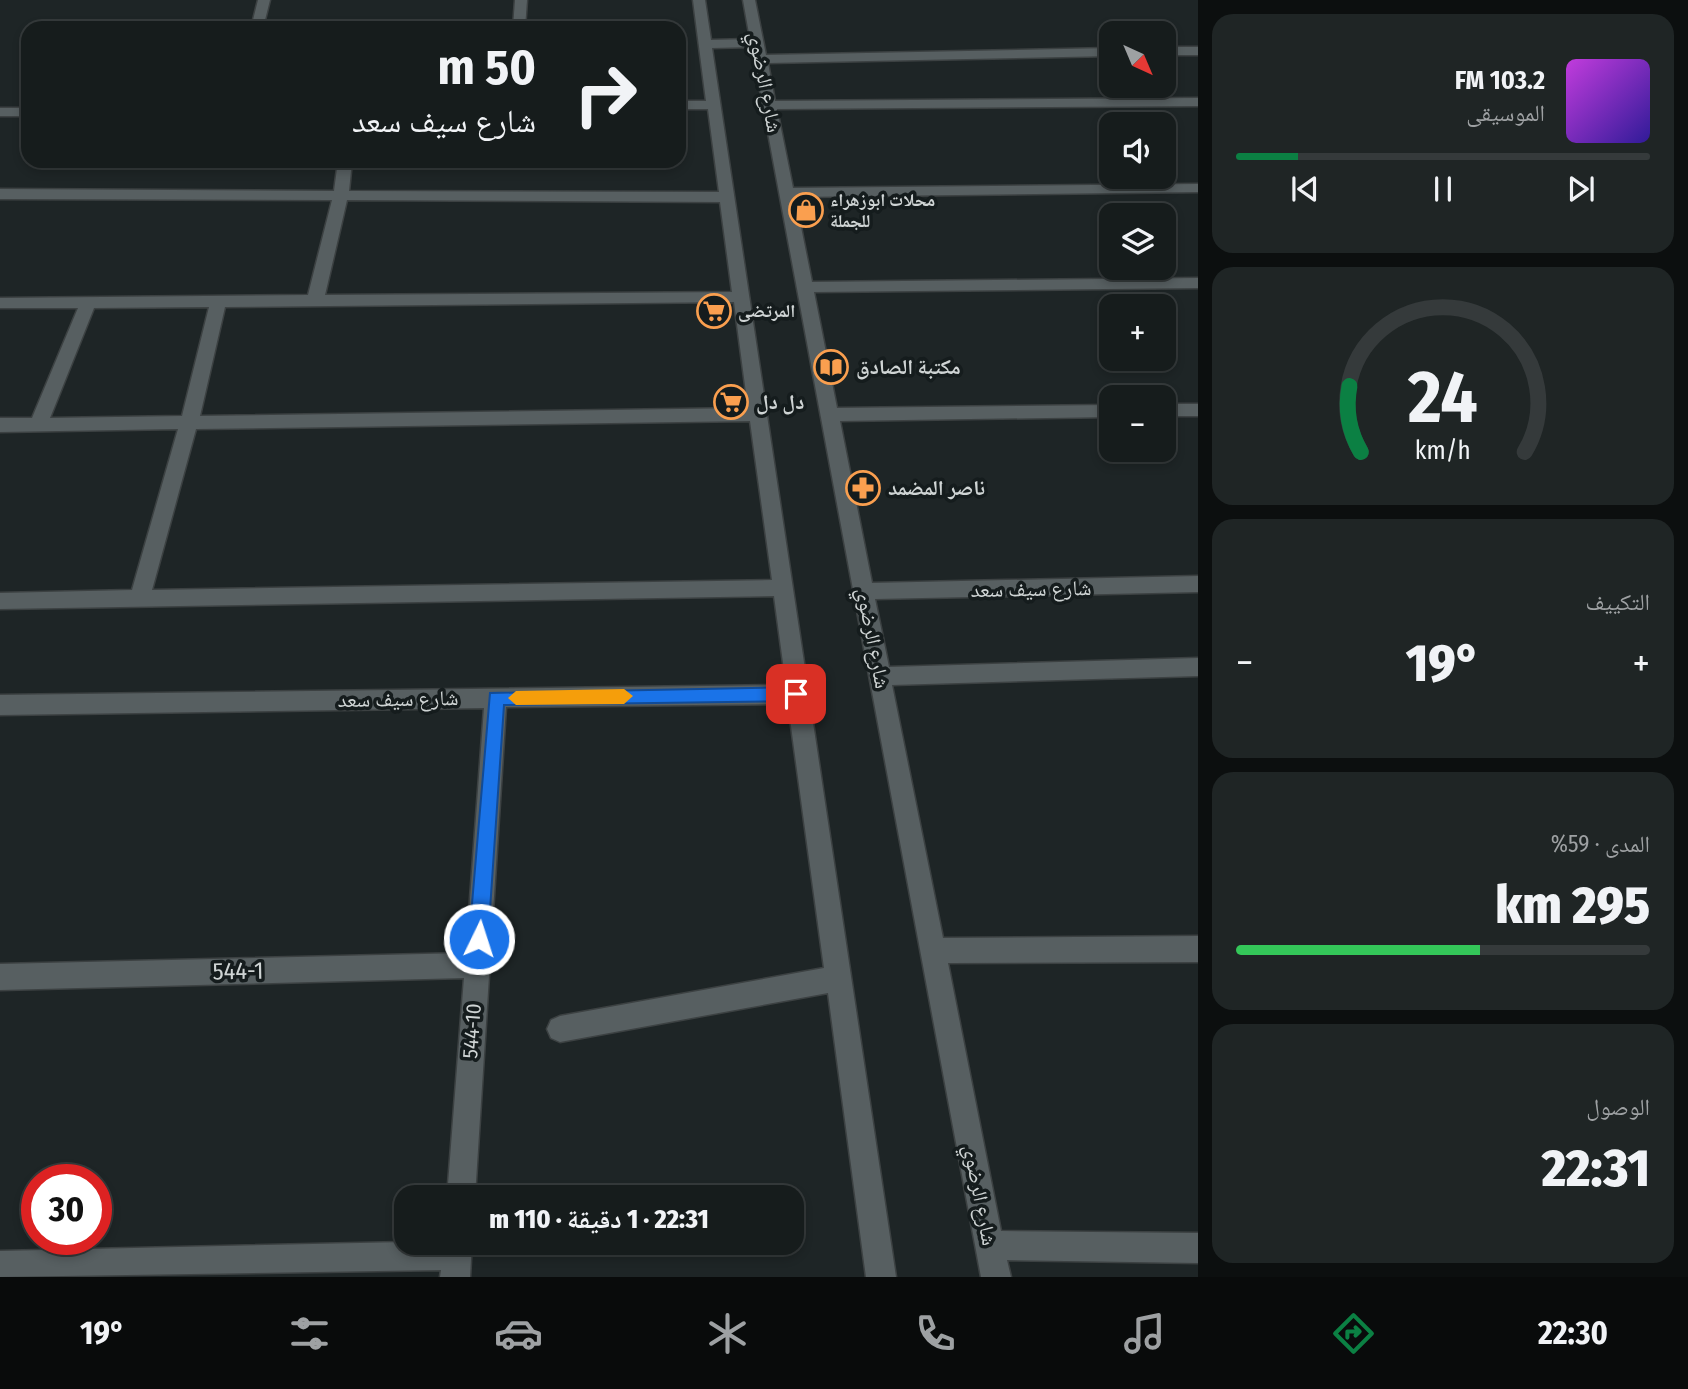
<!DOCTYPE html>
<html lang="ar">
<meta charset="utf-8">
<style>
:root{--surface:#161c1c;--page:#1f2525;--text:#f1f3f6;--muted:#9ea1a3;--line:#353a3b;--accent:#0b8043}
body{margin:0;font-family:"Fira Sans Condensed","Noto Naskh Arabic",sans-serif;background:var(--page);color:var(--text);direction:rtl;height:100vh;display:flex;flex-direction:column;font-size:26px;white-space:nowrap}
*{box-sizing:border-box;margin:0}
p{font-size:23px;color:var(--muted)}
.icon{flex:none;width:38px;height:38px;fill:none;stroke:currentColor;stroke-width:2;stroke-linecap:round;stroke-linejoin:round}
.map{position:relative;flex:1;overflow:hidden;direction:ltr}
.drawer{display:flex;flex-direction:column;gap:14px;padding:14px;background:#0c0f0f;width:490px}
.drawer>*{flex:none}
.banner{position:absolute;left:21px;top:21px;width:665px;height:147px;border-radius:21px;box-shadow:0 4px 10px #0003,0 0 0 2px var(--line);direction:rtl;background:#161c1c;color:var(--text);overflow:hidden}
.needle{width:46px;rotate:136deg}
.buttons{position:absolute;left:1099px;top:21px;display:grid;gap:14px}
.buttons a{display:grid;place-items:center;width:77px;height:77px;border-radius:14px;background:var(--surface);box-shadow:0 4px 10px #0003,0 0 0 2px var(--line);font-size:35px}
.speed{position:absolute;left:21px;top:1164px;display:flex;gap:14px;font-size:35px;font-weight:700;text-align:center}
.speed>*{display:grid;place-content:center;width:91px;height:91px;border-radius:50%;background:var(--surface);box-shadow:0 4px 10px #0003,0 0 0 2px var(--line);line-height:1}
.speed .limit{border:10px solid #d22;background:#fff;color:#111}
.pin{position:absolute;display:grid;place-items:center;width:60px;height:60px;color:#fff;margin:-30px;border-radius:14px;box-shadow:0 4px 10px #0006}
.me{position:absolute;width:77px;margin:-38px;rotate:4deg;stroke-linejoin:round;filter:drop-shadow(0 0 5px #0008)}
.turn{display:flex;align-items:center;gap:24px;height:147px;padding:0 35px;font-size:32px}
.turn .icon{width:91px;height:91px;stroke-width:2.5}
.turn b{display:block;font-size:49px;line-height:60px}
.big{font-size:52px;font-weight:800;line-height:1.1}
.drawer .widget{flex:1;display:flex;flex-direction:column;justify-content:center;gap:10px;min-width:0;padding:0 24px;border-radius:21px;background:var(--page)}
.drawer .dial{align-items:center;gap:0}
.dial svg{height:182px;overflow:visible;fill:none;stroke:var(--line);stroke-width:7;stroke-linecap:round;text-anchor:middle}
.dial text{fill:var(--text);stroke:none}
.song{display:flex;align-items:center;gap:21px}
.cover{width:84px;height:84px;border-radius:10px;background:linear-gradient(135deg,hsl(290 70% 55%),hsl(250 70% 35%))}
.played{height:7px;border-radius:4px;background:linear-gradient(90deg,var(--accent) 15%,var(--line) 15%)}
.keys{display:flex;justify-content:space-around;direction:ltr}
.heat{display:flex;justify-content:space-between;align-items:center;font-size:38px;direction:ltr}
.charge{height:10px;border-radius:5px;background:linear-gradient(90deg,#34c759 59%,var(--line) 0)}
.trip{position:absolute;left:394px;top:1185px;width:410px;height:70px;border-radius:21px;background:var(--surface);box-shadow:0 4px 10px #0003,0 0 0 2px var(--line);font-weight:800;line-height:70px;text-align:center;direction:rtl}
.dock{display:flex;height:112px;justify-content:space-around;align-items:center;background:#090b0b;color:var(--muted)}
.dock .icon{width:49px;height:49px}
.dock .on{color:var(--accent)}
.dock b{font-size:32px;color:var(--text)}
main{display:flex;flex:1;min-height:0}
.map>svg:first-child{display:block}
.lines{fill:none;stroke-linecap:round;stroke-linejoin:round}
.minor-casing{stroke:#3c4142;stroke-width:3}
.minor{fill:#575f61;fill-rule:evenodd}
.route{fill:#1a73e8;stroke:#114b97;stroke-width:2}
.slow{fill:#f59e0b}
.labels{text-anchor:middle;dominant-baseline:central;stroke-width:7;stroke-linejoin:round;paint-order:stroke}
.far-poi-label{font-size:18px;font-weight:bold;fill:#cfd4d4;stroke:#151c1d;text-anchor:start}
.street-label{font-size:21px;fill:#cfd4d4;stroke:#151c1d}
.poi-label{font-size:21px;font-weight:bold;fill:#cfd4d4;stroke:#151c1d;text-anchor:start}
.near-street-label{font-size:24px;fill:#cfd4d4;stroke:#151c1d}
</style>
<main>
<section class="drawer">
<div class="widget">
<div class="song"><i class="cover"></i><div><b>103.2 FM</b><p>الموسيقى</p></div></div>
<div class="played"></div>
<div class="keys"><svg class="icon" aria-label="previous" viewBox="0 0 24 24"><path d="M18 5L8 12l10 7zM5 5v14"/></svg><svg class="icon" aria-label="pause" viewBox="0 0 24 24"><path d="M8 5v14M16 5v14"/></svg><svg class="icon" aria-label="next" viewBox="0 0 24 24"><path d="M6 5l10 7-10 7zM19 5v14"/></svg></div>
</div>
<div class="widget dial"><svg viewBox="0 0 100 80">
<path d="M14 69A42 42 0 1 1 86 69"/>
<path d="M14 69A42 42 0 0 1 9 40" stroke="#0b8043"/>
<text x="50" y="56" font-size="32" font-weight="700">24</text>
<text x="50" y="72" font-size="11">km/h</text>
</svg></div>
<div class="widget"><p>التكييف</p>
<div class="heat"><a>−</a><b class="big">19°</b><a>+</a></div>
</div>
<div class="widget"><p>المدى · 59%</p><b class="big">295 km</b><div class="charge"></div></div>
<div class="widget"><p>الوصول</p><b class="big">22:31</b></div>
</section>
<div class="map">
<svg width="1198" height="1277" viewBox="0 0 1198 1277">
<rect width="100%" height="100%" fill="#1e2526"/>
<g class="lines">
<g class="minor-casing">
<g id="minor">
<path d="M258,0h12l-7,28h-12z"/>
<path d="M515,0h12l-2,28h-12z"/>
<path d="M693,0h12l6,40 39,-1 -7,-39h12l11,55 345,-7v8l-343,7 7,38 423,-3v8l-421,3 16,79 405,-4v8l-403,5 17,85 386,-4v10l-384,4 23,116 274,-3v12l-271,4 32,162 326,-7v16l-323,7 14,68 309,-9v18l-306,9 51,253 255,-2v26l-250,1 53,268 197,2v30l-191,-3 4,17h-30l-229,-1230 -40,1 184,1229h-30l-38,-284 -268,49 -9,-4 -4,-9 4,-9 9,-4 264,-48 -36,-264 -282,3 -31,490h-28l17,-219 -464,12v-26l466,-11 18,-245 -484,7v-20l786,-10 -12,-89 -774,13v-16l132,-3 46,-161 -178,3v-14h32l46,-110h-78v-10l308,-3 24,-95 -332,-1v-10l334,2 4,-30h14l-3,30 370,1 -11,-83h-29v-8h27zM347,200l373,2 12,90 -407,3zM734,302l14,106 -548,8 25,-109zM209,307l-27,109 -132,2 44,-110zM750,421l22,159 -620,10 44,-161z"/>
<rect x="1164" y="47" width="34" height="8"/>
<rect x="0" y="108" width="28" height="8"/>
<rect x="1164" y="404" width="34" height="12"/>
<path d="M406,1242h66l-2,35h-30l1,-7 -441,7v-26z"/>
</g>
</g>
<use href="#minor" class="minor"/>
</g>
<path class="route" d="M796,687l8,7 -8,7 -292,4 -16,234 -2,6 -7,3 -7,-3 -3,-6 21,-246z"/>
<path class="slow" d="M624,689l9,7 -9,8 -108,1 -8,-7 8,-7z"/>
<defs>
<g id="shop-ring" transform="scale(1.75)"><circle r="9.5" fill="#151c1d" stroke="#fa9f4f" stroke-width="1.5"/><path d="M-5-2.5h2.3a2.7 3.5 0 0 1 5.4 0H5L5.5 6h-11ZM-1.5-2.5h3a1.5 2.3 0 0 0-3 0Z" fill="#fa9f4f"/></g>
<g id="supermarket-ring" transform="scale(1.75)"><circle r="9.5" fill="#151c1d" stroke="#fa9f4f" stroke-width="1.5"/><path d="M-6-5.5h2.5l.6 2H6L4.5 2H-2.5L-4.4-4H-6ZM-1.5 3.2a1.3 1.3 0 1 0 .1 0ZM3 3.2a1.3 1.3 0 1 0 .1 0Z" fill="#fa9f4f"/></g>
<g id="library-ring" transform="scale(1.75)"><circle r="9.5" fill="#151c1d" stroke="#fa9f4f" stroke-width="1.5"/><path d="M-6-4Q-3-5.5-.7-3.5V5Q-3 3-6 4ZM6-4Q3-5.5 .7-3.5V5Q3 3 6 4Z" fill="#fa9f4f"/></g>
<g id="pharmacy-ring" transform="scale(1.75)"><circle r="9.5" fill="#151c1d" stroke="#fa9f4f" stroke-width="1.5"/><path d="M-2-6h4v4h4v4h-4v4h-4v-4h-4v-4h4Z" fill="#fa9f4f"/></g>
</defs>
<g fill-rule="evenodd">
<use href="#shop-ring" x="806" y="210"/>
<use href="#supermarket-ring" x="714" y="311"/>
<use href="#library-ring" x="831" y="367"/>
<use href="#supermarket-ring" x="731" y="402"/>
<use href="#pharmacy-ring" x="863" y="488"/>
</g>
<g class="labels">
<g class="far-poi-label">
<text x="830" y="200">محلات ابوزهراء<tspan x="830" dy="21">للجملة</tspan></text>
<text x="738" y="311">المرتضى</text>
</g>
<g class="street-label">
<text transform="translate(765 82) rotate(79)">شارع الرضوي</text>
<text transform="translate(1031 589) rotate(-1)">شارع سيف سعد</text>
<text transform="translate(873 638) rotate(79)">شارع الرضوي</text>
<text transform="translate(398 699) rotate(-1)">شارع سيف سعد</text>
<text transform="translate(472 1031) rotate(-86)">544-10</text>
<text transform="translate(980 1195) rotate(79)">شارع الرضوي</text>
</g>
<g class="poi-label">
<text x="856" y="367">مكتبة الصادق</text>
<text x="756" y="402">دل دل</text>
<text x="888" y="488">ناصر المضمد</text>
</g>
<g class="near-street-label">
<text transform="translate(238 971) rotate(-1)">544-1</text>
</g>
</g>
</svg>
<div class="buttons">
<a><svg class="needle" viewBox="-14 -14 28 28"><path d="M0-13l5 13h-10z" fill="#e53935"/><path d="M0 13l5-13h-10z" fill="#9ea1a3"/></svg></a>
<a><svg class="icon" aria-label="sound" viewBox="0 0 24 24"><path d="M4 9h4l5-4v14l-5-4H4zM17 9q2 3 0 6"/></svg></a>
<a><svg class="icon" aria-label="layers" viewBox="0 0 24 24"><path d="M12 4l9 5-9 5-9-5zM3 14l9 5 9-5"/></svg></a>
<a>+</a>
<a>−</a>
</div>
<div class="speed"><div class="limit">30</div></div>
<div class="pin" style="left:796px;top:694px;background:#d93025"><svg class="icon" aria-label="arrive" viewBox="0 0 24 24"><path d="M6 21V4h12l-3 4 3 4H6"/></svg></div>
<svg class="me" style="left:479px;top:939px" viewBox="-20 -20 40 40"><circle r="17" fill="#1a73e8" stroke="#fff" stroke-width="3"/><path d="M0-11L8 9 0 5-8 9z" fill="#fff"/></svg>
<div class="trip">22:31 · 1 دقيقة · 110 m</div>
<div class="banner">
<div class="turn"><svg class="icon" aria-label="right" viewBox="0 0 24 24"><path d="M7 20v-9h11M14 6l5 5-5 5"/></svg><div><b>50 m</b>شارع سيف سعد</div></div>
</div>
</div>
</main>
<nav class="dock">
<b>22:30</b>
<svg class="icon on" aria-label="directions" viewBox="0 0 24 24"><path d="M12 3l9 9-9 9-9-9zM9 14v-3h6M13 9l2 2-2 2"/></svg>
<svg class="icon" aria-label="music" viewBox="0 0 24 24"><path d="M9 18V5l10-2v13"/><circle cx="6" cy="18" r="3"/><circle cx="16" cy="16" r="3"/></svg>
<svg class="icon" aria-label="phone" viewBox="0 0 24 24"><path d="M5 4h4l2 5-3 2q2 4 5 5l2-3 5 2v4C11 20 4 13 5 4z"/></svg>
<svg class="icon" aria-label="climate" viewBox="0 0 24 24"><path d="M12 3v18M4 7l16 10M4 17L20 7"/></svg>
<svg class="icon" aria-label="car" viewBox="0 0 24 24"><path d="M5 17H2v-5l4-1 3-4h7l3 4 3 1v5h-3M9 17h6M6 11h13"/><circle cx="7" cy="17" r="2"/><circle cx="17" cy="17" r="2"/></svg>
<svg class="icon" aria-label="filters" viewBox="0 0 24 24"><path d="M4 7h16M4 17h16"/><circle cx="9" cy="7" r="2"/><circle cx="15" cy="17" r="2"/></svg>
<b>19°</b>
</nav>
